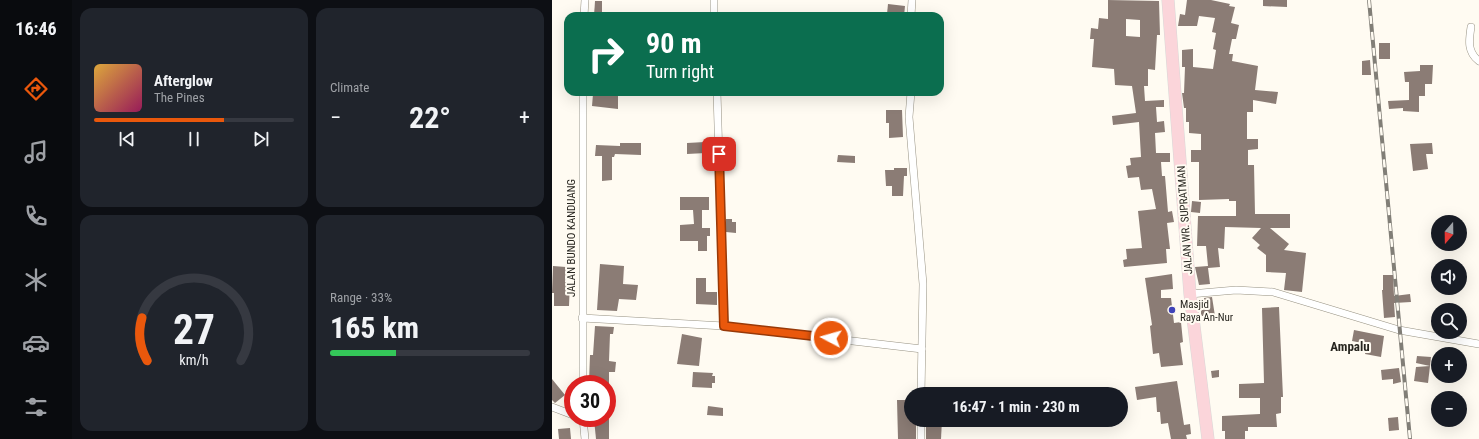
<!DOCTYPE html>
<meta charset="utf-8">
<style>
:root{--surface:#171b24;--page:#20242c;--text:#f1f3f6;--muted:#9ea1a6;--line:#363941;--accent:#ea580c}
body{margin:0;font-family:"Roboto Condensed",sans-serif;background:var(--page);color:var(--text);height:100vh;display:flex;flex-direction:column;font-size:15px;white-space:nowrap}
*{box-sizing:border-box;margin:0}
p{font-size:13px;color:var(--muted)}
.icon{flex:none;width:22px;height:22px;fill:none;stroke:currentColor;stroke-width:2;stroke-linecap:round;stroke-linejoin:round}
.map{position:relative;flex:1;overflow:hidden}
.side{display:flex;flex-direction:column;gap:8px;padding:8px;background:#0d0f14;width:480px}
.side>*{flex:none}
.banner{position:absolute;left:12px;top:12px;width:380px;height:84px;border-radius:12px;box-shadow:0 4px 16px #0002;background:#0b6e4f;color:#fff;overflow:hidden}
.needle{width:26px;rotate:200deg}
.buttons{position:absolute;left:879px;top:215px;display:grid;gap:8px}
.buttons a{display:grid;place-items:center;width:36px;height:36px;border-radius:50%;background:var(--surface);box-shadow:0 4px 16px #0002;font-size:20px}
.speed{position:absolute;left:12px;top:375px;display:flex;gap:8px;font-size:20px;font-weight:700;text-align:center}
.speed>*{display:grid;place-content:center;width:52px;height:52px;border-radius:50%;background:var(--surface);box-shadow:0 4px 16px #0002;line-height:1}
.speed .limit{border:6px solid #d22;background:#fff;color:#111}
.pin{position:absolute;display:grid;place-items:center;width:34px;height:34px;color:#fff;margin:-17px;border-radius:8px;box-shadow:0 2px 6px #0006}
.me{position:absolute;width:44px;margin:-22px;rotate:276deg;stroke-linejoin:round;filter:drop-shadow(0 0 3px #0008)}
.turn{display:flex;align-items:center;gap:14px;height:84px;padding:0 16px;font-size:18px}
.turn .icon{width:52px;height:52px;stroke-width:2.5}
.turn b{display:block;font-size:28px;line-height:34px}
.big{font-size:30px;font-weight:700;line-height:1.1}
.side .card{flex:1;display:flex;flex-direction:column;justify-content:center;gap:6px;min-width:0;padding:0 14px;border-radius:12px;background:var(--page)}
.side .dial{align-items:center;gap:0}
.dial svg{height:104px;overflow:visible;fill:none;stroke:var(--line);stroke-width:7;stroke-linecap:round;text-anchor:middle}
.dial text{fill:var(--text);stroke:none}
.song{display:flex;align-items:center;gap:12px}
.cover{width:48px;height:48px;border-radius:6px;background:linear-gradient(135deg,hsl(40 70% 55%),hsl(330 70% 35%))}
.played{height:4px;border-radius:2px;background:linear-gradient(90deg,var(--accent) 65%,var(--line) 65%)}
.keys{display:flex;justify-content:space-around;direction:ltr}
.heat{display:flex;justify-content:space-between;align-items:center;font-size:22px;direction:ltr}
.charge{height:6px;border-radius:3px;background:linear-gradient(90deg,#34c759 33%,var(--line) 0)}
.side .tiles{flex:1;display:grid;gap:8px;grid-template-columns:repeat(2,1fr)}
.trip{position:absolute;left:352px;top:387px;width:224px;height:40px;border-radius:20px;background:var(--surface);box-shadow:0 4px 16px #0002;font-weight:700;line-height:40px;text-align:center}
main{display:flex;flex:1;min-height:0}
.tab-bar{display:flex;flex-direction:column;width:72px;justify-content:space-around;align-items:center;background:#090b0e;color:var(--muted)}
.tab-bar .icon{width:28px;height:28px}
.tab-bar .active{color:var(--accent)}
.tab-bar b{font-size:18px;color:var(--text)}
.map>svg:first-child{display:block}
.building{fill:#8b7c75;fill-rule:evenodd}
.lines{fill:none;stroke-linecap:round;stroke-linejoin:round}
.street-casing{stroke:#979283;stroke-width:8}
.primary-casing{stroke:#d8d8d7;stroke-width:13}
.street{stroke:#fff;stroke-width:7}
.primary{stroke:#fbd5da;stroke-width:12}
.rail-casing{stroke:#817e77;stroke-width:4}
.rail{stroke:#fffbf2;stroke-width:2.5;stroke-dasharray:8;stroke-linecap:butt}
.route-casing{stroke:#983908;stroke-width:10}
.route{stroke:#ea580c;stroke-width:7}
.poi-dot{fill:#4044b9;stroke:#fffbf2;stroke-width:1.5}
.labels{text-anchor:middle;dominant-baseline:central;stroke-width:4;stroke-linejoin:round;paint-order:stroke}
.street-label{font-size:11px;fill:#27251f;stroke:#fffbf2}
.poi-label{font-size:11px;fill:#27251f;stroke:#fffbf2;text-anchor:start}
.quarter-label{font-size:13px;font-weight:bold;fill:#27251f;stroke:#fffbf2}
</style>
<main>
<nav class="tab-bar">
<b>16:46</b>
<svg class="icon active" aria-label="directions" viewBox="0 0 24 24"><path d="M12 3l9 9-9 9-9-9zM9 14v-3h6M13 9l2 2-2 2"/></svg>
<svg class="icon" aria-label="music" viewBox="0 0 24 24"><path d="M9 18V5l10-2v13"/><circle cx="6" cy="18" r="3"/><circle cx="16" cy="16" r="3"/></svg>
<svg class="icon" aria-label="phone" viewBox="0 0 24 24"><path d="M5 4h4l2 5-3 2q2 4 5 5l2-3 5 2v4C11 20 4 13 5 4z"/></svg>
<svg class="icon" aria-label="climate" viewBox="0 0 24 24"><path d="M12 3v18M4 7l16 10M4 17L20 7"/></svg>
<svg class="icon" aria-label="car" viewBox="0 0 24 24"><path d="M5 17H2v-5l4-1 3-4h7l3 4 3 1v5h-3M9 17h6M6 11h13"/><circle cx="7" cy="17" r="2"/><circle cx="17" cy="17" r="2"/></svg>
<svg class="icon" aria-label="filters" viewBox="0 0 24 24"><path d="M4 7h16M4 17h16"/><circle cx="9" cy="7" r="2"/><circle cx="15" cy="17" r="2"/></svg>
</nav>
<section class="side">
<div class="tiles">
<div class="card">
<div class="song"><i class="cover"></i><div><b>Afterglow</b><p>The Pines</p></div></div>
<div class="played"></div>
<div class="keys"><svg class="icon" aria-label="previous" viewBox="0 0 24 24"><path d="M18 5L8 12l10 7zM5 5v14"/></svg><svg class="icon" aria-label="pause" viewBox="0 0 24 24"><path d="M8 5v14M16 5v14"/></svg><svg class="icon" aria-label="next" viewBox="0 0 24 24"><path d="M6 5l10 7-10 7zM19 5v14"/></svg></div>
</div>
<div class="card"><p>Climate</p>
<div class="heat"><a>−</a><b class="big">22°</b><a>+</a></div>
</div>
<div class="card dial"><svg viewBox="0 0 100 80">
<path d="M14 69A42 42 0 1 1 86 69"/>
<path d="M14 69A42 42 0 0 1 10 36" stroke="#ea580c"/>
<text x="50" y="56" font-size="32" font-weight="700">27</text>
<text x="50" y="72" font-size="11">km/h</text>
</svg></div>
<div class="card"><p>Range · 33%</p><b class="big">165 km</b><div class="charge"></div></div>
</div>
</section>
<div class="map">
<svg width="927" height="439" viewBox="0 0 927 439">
<rect width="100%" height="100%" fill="#fffbf2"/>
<g class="building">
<path d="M556,0l51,1 1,34h-3l-2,35 -7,-1v17h-4l1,15 19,-1v7h-8l1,15 7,-1 1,11 -10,1 1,20h14v9h-9l1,14h3l3,36 4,-1 2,11 -7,1 3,26h-4l1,14 -43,4 -1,-7 4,-1 -1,-10 16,-1 -4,-37 18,-2 -4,-20 -11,1 -2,-13 -11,1 -2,-12 5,-1 -1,-7 11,-1 -2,-35 -26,3 -1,-9 24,-3 -4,-27 -17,-1 -1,-16 -22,-2 2,-28h-4l1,-11 7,1 1,-11 9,1zM574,19l14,1v17l-14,-1z"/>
<path d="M635,0h24l19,4 -1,2 6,1 -4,16 8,2 -3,14h-4l-3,15h4l-1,7 26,5 -3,24 23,2 -2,12 -23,-4v12h-6v27h11v10l-10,1v15h6l1,49h35v14h-20l19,16 -5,6 22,3 -4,39 -18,-2 2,-17 -20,-1v-17l-9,-7 3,-3 -8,-7 9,-10 -36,-1 -1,22 -6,-1 2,19 -12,1 2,16 -11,1 -4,-18 13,-1 -2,-20h-9l1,-30h38v-15h-7v-2l-30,1v-38h-8v-12h10v-16l-12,-1v-11h-3v-14h-2l-2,-15h2l1,-26h-3v-17l11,-1v18l20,2 3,-19 -3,-1 3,-16 -4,-1 3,-14 -16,-2 -2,10h-19l2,-12 5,1z"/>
<path d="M711,0h24v7l-24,-1z"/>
<path d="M43,1h7v15h-8z"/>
<path d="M336,4l17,2 -1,10 -17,-2z"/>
<rect x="827" y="43" width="11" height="16"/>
<path d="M818,60l1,15h-9v-14z"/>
<path d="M868,65h13l-1,19h-7v12h-6v16l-16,-1v-3l-14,1 -1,-8 21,-1v-18h-4l-1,-10 16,-1z"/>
<path d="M44,92h22v17l-26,-3 1,-12h3z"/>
<path d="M334,110h16l1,27 -14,1v-15h-3z"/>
<path d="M153,142l1,11 -19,1v-11z"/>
<path d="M68,143h21v12l-26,-1 -1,3h-2v23l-10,1v-25h-7l1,-11 24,1z"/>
<path d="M880,143l1,11h-7l2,15 -15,2 -3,-27z"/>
<path d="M286,155l17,1v7l-18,-1z"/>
<path d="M342,168h13v8h-3l-1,20h-11v-10h-6l-1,-16h9z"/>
<path d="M128,197h29v13h-7v18h8v8h-3v15h-9v-10h-18v-16l14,-1 -1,-14h-13z"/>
<path d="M640,201l9,1 -1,11 -9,-1z"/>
<path d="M174,219h6v3h4v11l-10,-1z"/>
<path d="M48,264l24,2 -1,18 15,1 -2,15 -17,-1 -2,12 -20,-1z"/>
<path d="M1,266l13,1 -1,15h5l-1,24h-15v-13h-2z"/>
<path d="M620,274l1,15 -12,1v8h10l3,25 7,-1 2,20 -3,1 3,22 -22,2 -2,-14 -6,1 -3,-28 2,-1 -7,-47z"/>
<path d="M831,275h10l1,21 16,-2 1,8 -17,1 1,14 -11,1 -2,-28h1z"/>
<path d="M144,278h10v14h11v13l-21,-1z"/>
<path d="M660,297l3,19h-14v-8h4l-1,-10z"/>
<path d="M727,307l4,90h-2v16l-5,1 1,13h-29v4h-3v8h-20v-8h-3v-15l38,-2v-16h-21v-14l25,-1 -2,-75z"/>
<path d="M43,326l19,1 -1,7h-3l-1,27 7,1 -1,10h-6v12h-18l-2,-2 1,-27h3z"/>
<path d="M802,330l30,6 -3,21 -16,-3 2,-10 -15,-3z"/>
<path d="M130,334l20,4 -3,28 -22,-2z"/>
<path d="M865,356l14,1 -1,9 -14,-3z"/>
<path d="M878,366l-2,17 -14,-2 2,-14z"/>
<path d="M847,368l2,14 -8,2v-5l-11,1 -1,-10z"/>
<path d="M667,370v7l-7,1 -1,-7z"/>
<path d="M141,372l20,1 -1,3h3v7h-3v5l-20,-1z"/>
<path d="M0,379l13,16 -10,8 -3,-3z"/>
<path d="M625,381l7,44 6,-1 1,10 -5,1 1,4h-16l-3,-16 -7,1 -1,-12h-3l-1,-15 -19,3 -2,-13z"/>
<path d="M345,400h14v20h5v19h-18z"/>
<path d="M156,406l15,2v8l-16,-1z"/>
<path d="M846,417l1,13 -10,1 -1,-13z"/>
<path d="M42,419h15v20h-13z"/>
<path d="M374,420h16l-1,19h-15z"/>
<path d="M18,428l1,11h-12l-1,-10z"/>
</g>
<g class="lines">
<g class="street-casing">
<g id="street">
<path d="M162,0v16"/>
<path d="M32,16l1,-16"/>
<path d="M359,16l1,-16"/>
<path d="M919,27c-2,13 -4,25 8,34"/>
<path d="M165,92l7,234"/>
<path d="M359,92l-2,25 14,167 -2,110"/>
<path d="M638,294l46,-4 37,2 126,38 80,14"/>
<path d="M30,318l142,8 198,23"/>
<path d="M31,384v-292"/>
<path d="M0,407l21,8"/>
<path d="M31,418l2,21"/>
<path d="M369,439v-19"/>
</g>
</g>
<g class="primary-casing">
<path id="primary" d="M616,0l22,294 18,145"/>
</g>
<use href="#street" class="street"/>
<use href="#primary" class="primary"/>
<g class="rail-casing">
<path id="rail" d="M817,0l41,439"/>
</g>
<use href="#rail" class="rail"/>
</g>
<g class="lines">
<g class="route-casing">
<path id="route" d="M167,154l5,172 107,12"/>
</g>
<use href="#route" class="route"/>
</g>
<circle class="poi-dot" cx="620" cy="310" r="4"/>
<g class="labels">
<g class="street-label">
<text transform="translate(633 220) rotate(-94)">JALAN WR. SUPRATMAN</text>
<text transform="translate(19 238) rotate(-90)">JALAN BUNDO KANDUANG</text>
</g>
<g class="poi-label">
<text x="628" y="304">Masjid<tspan x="628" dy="13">Raya An-Nur</tspan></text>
</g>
<g class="quarter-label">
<text x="798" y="346">Ampalu</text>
</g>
</g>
</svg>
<div class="buttons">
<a><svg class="needle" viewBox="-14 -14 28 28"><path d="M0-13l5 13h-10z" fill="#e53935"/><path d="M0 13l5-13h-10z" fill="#9ea1a6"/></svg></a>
<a><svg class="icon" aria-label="sound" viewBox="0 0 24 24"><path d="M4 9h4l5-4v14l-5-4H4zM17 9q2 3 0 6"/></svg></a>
<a><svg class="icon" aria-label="search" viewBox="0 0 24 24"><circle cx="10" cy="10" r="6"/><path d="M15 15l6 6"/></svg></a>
<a>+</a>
<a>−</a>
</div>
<div class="speed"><div class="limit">30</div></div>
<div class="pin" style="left:167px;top:154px;background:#d93025"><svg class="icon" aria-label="arrive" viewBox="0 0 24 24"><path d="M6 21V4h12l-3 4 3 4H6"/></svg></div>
<svg class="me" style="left:279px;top:338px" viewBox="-20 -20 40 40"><circle r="17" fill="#ea580c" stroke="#fff" stroke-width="3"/><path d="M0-11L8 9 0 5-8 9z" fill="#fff"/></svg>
<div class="trip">16:47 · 1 min · 230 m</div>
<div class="banner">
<div class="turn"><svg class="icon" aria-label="right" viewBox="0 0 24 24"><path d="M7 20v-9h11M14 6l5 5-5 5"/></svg><div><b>90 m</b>Turn right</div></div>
</div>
</div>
</main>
